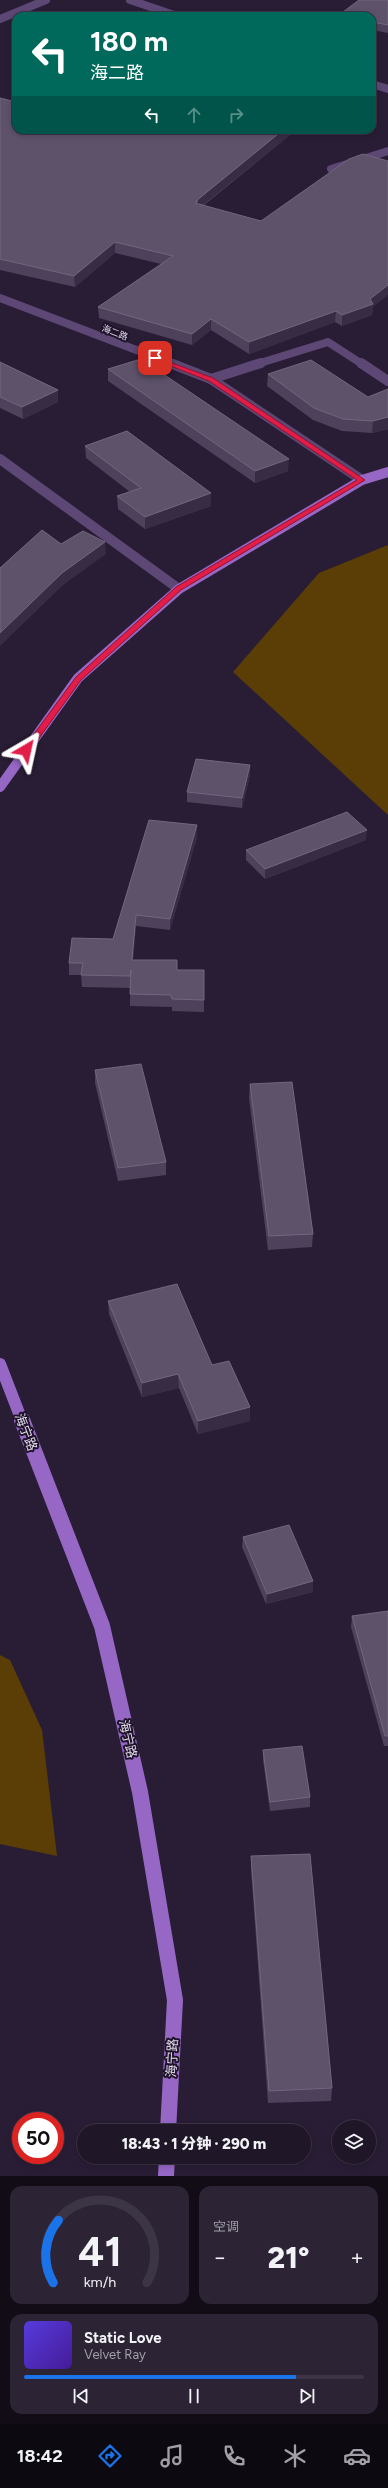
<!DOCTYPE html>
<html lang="zh">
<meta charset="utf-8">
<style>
:root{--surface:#1f1628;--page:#2c2334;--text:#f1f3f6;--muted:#a19fa8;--line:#3c3545;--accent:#1a73e8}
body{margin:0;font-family:Figtree,"Noto Sans SC",sans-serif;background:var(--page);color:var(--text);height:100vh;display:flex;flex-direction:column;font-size:15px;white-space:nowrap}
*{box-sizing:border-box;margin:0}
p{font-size:13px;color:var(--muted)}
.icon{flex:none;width:22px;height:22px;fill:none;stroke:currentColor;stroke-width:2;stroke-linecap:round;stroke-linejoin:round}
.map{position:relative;height:2176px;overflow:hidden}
.side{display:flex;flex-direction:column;gap:10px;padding:10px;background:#110c16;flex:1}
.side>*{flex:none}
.hud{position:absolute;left:12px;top:12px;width:364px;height:122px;border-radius:12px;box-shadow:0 2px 6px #0003,0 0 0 1px var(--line);background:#00695c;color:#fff;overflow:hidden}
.buttons{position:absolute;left:332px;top:2120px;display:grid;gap:8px}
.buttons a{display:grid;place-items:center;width:44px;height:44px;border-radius:50%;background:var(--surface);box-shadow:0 2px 6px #0003,0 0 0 1px var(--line);font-size:20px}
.speed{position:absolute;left:12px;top:2112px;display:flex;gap:8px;font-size:20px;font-weight:700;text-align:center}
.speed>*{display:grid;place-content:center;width:52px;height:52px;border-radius:50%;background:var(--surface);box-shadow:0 2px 6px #0003,0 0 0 1px var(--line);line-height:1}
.speed .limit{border:6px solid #d22;background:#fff;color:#111}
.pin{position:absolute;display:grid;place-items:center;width:34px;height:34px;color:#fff;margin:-17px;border-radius:8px;box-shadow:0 2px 6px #0006}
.me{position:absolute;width:44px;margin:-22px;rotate:36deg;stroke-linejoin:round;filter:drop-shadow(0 0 3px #0008)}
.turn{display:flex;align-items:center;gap:14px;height:84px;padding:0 12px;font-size:18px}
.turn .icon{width:52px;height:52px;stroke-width:2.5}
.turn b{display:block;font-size:28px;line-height:34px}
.lanes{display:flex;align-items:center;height:38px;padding:0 12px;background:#0003;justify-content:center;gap:20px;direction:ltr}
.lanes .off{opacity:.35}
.big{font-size:30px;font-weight:800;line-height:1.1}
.side .widget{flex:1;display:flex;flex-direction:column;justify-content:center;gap:6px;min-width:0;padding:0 14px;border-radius:12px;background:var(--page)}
.side .dial{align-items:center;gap:0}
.dial svg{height:104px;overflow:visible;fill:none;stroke:var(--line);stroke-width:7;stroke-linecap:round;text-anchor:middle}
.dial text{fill:var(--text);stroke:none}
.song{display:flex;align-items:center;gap:12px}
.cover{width:48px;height:48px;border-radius:6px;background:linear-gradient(135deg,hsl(250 70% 55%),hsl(260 70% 35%))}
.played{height:4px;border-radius:2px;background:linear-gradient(90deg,var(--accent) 80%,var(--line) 80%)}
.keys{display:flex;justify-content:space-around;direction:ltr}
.heat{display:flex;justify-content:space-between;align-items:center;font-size:22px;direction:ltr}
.side .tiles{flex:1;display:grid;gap:10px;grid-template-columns:1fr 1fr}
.widget:last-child{grid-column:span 2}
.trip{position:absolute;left:77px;top:2124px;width:234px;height:40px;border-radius:20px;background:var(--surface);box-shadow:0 2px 6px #0003,0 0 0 1px var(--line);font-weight:800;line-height:40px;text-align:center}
.tab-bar{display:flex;height:64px;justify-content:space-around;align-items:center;background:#0c0910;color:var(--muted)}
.tab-bar .icon{width:28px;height:28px}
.tab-bar .active{color:var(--accent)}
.tab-bar b{font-size:18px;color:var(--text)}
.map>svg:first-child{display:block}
.green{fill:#5b3e05}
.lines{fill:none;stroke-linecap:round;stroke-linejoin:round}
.minor-far1{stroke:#5d4774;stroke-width:8}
.minor{stroke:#5d4774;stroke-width:10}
.major-far2{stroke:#9667c5;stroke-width:10}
.major-far1{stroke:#9667c5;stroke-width:12}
.major{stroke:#9667c5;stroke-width:16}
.wall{fill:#4d415b}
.shaded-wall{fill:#382c45}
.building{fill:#5d526a;stroke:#72677e}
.route{fill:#e11d48;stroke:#92132f}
.labels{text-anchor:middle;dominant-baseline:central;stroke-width:4;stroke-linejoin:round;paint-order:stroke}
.far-street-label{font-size:9px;fill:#e1daea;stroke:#1f132b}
.near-street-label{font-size:13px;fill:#e1daea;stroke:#1f132b}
</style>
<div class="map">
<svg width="388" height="2176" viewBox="0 0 388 2176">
<rect width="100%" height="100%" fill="#291d35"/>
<g class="green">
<path d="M388,545v270l-155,-143 86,-99z"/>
<path d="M0,1655l10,5 32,70 15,126 -57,-12z"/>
</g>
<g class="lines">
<g class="minor-far1">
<path d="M130,0l47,16"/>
<path d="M0,19l46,-19"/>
<path d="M372,84l16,5"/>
<path d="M331,169l57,-18"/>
<path d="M0,298l173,66"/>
<path d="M257,364l71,-22 34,22"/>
</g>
<g class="minor">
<path d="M170,363l41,16 151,101"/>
<path d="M361,363l27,18"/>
<path d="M211,379l50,-16"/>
<path d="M0,459l179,130"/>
</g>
<path class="major-far2" d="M0,787l78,-109 101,-89 183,-109 26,-8"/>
<path class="major-far1" d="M0,1364l22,57"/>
<g class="major">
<path d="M22,1420l80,206 38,166 35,208 -7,131"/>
<path d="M166,2176l1,-19"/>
</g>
</g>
<g class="wall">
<path d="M388,0v33l-16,-3v-14h-33v-1z"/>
<path d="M0,98l16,32 76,4 6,-4h198l-93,76 170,101 -1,8 -30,11 -7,-4 -86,32 -38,-24 -19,15 -93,-27 -1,-11 63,-43 -46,-11 -40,34 -75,-17z"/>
<path d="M0,362l58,28v12l-35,17 -23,-11z"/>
<path d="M108,369l180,102 -33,12 -147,-102z"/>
<path d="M268,374l100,23 20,-8v40l-16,4 -30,-2 -29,-11 -46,-34z"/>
<path d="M85,446l126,60 -66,23 -27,-20 -1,-13 13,-4 -44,-34z"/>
<path d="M250,775l-8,33 -55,-6v-10z"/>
<path d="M197,837l-27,93 -34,-4 -3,34 44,10h27v42l-32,-1v-4l-42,-1v-18l-48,-1 -1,-12h-12v-12l44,-24z"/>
<path d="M366,840l-101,39 -19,-19v-10z"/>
<path d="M95,1070l71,92v13l-48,6 -23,-98z"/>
<path d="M250,1084l63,150 -1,13 -44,3 -19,-152z"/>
<path d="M108,1301l104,64 38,56 -52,13 -19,-46 -37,9 -33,-83z"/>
<path d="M243,1537l70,55 -47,12 -24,-57z"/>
<path d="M388,1611v135h-4l-33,-119 1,-11z"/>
<path d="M263,1750l47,47v10l-40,4 -7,-51z"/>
<path d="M251,1856l81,232 -1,13 -63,2 -17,-234z"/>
</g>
<g class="shaded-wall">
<path d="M283,130h13l-98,79 -3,-6 1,-2z"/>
<path d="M115,242v11l-40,34 -1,-11z"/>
<path d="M388,285v10l-15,12 -1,8 -30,11v-11l28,-16z"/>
<path d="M336,311l-1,11 -86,32v-12z"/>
<path d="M211,319v11l-19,15v-11z"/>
<path d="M58,390v12l-35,17 -1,-12z"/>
<path d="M388,417v12l-16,4 1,-12z"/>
<path d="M289,459l-1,12 -33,12v-12z"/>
<path d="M211,493v13l-66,23v-12z"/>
<path d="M105,542l1,12 -43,31 -63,61v-13l62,-60z"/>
<path d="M250,765v10l-8,33v-10z"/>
<path d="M197,825v12l-27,93v-11z"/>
<path d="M367,830l-1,10 -101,39v-10z"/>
<path d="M136,915v11l-4,45v-11z"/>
<path d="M178,1374l1,14 -37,9v-14z"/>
<path d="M250,1407v14l-52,13v-13z"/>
<path d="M313,1581v11l-47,12 1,-10z"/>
</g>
<g class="building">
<path d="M359,0h29v25l-16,-3v-6h-30l-3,-1z"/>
<path d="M0,98l16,4v28h58l18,4 6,-4h185l-87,71h2l-3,2 66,18 88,-62 14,-5 25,7v124l-18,14 3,5 -31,11 -6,-4 -87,31 -38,-23 -19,15 -94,-27 75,-51 -58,-14 -41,34 -74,-17z"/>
<path d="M141,359l148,100 -34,12 -147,-102z"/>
<path d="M311,360l57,37 20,-8v28l-15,4 -30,-2 -29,-11 -46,-34z"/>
<path d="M0,362l58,28 -36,17 -22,-10z"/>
<path d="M127,431l84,62 -66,24 -28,-21 24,-8 -56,-42z"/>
<path d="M42,530l19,14 22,-13 22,11 -43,31 -62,60v-65z"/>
<path d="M196,759l54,6 -8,33 -55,-6z"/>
<path d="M347,812l20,18 -102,39 -19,-19z"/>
<path d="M149,820l48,5 -27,94 -34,-4 -4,45h45v10h27v30l-32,-1 -1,-4 -41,-1 1,-24 -1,6 -49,-1 2,-12h-14l3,-25 41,1z"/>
<path d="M141,1064l25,98 -48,6 -23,-98z"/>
<path d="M292,1082l21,152 -44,2 -19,-152z"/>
<path d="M177,1284l35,81 17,-4 21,46 -52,14 -20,-47 -36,9 -34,-82z"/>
<path d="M289,1525l24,56 -46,13 -24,-57z"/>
<path d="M388,1611v125h-3l-33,-120z"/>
<path d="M302,1746l8,51 -40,5 -7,-52z"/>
<path d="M310,1854l22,234 -63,3 -18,-235z"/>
</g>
<path class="route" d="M153,356l60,22 152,102 -184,110 -100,90 -52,72h-6v-3l53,-72 100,-90 181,-107 -148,-99 -56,-22z"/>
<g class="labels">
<g class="far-street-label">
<text transform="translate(115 332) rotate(21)">海二路</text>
</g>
<g class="near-street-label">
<text transform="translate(26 1432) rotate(69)">海宁路</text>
<text transform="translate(128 1739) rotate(77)">海宁路</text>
<text transform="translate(172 2058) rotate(-87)">海宁路</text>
</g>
</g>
</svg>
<div class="buttons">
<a><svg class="icon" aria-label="layers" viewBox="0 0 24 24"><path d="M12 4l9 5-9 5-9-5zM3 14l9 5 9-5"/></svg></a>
</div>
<div class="speed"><div class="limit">50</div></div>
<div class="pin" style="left:155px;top:358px;background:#d93025"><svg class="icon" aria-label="arrive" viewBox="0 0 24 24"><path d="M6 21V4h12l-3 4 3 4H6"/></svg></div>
<svg class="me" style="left:26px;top:750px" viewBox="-20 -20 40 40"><path d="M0-17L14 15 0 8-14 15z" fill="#e11d48" stroke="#fff" stroke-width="4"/></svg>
<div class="trip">18:43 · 1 分钟 · 290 m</div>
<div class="hud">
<div class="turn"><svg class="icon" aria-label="left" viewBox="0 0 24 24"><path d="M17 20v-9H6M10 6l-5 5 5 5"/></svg><div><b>180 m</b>海二路</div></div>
<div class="lanes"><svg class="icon" aria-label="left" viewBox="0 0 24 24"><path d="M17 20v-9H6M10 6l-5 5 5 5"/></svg><svg class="icon off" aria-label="ahead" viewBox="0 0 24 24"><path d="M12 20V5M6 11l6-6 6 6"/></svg><svg class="icon off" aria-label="right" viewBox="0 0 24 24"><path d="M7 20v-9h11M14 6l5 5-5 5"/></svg></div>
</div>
</div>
<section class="side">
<div class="tiles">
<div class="widget dial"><svg viewBox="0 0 100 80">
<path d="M14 69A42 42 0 1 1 86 69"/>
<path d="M14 69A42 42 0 0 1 18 21" stroke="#1a73e8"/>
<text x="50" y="56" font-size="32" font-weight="700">41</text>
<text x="50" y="72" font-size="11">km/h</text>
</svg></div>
<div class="widget"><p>空调</p>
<div class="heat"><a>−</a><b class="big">21°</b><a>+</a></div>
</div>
<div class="widget">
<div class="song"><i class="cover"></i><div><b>Static Love</b><p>Velvet Ray</p></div></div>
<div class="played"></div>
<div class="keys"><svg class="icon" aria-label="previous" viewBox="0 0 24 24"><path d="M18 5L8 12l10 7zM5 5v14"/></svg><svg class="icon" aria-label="pause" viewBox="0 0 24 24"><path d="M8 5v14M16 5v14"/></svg><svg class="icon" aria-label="next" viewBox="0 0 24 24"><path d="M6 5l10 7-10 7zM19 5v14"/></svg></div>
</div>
</div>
</section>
<nav class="tab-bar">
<b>18:42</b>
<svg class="icon active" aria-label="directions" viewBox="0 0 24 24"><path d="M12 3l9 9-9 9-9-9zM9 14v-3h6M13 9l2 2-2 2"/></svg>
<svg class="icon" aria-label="music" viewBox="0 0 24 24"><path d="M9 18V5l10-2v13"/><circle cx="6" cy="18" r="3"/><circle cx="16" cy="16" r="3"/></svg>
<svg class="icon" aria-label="phone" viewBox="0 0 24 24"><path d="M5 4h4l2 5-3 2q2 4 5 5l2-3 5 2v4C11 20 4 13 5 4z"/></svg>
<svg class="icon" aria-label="climate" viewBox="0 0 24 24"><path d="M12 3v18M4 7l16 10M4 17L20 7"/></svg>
<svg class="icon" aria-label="car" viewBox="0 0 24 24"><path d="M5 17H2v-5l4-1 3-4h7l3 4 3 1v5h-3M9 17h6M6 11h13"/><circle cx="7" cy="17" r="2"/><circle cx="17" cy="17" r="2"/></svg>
</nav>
